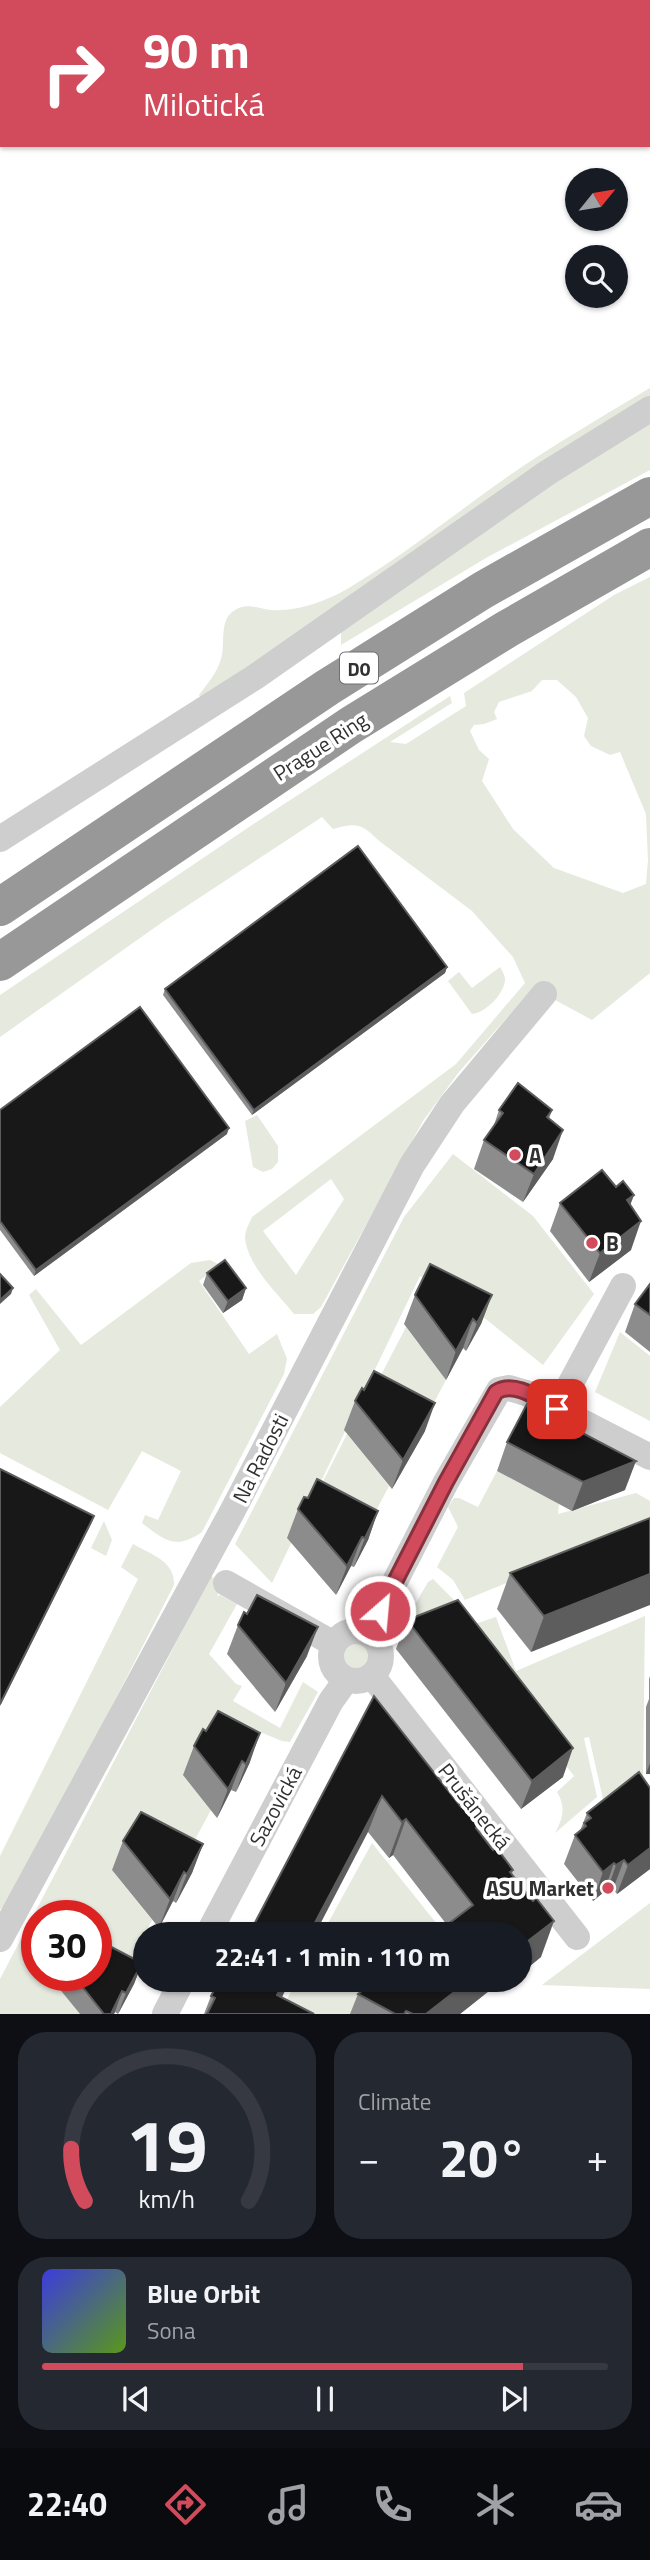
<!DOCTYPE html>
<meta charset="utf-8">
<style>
:root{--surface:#171b24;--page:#242831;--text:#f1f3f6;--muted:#9ea1a6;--line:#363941;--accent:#d14b5c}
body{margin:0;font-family:"Titillium Web",sans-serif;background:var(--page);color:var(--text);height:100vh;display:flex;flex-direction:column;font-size:26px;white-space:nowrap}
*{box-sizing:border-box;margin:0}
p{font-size:23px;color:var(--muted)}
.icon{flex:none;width:38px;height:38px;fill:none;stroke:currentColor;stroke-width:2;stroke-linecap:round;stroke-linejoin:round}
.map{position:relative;height:2014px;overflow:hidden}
.side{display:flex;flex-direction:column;gap:18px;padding:18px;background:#0d0f14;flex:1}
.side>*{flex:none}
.hud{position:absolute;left:0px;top:0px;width:651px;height:147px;box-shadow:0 2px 5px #0004;background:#d14b5c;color:#fff;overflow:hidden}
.needle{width:46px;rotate:60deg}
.controls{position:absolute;left:565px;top:168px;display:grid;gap:14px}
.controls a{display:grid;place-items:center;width:63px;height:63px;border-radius:50%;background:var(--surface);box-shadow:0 2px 5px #0004;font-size:35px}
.speed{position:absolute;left:21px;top:1900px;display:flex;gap:14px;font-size:35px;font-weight:700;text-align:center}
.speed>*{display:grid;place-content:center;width:91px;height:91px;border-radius:50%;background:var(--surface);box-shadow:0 2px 5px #0004;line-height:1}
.speed .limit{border:10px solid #d22;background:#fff;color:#111}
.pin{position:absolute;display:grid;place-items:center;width:60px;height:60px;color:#fff;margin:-30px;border-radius:14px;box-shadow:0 4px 10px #0006}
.me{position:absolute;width:77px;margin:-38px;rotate:27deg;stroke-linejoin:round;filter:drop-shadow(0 0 5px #0008)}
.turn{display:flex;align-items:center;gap:24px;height:147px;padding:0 28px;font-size:32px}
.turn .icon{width:91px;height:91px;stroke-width:2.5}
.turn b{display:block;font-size:49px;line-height:60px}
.big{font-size:52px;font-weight:700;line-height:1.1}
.side .tile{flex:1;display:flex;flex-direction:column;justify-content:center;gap:10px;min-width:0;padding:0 24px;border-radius:28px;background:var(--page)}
.side .dial{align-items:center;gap:0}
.dial svg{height:182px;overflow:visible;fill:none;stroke:var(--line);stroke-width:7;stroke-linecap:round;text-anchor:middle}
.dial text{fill:var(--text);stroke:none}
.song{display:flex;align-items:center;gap:21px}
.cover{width:84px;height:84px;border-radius:10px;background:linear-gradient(135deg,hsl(240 70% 55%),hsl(90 70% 35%))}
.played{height:7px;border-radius:4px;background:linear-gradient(90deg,var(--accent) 85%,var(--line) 85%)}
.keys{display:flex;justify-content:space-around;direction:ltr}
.heat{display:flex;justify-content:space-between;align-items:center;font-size:38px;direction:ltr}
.side .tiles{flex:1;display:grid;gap:18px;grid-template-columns:1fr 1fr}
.tile:last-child{grid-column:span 2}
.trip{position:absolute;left:133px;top:1922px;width:399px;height:70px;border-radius:35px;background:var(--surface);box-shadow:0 2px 5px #0004;font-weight:700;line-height:70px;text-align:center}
.tabs{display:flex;height:112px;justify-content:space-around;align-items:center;background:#090b0e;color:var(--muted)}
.tabs .icon{width:49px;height:49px}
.tabs .selected{color:var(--accent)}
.tabs b{font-size:32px;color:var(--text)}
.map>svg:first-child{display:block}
.green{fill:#e5e9de;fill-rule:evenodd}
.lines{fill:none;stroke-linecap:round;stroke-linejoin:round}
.minor{stroke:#cecece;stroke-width:26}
.highway{stroke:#989898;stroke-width:38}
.wall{fill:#8c8c8c}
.shaded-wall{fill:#5d5d5d}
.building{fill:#181818;stroke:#5d5d5d;stroke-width:2}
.route-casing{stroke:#88313c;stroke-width:18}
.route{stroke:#d14b5c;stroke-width:12}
.poi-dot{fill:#d14b5c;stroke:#fff;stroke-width:2.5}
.labels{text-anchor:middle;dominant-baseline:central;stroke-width:7;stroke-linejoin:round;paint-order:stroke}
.shield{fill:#fff;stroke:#6f6f6f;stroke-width:2}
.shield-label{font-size:19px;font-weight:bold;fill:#313131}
.street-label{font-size:21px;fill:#313131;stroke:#fff}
.poi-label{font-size:21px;font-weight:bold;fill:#313131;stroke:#fff;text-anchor:start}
</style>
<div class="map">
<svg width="650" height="2014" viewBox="0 0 650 2014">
<rect width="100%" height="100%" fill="#fff"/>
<g class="green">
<path d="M650,388v15l-447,299 -4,-7c8,-11 18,-22 22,-36 5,-16 -3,-39 14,-49 13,-8 23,-1 36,0 27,2 59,-10 81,-24 55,-33 105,-74 158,-111 45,-31 93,-59 140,-87z"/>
<path d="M650,417v53l-164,88 -145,87v-21z"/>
<path d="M650,577v396l-58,47 -59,-32 -74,84 -36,49 -102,186 -8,7h-19c-16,-20 -42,-44 -48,-70 -3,-10 2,-18 6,-27l204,-153 69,-81 -12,-26 -41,-46 -94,-71c-17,-17 -23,-17 -45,-11l-11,-12 -158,104 -164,116v-42l255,-172 195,-127 2,7 -62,39 16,2 60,-38 -2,-13 150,-98zM542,680h15l19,17 12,21 -4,18 7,10 19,9 10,-3 26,62 2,46 -2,24 -23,9 -69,-25 -41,-39 -31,-48 7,-22 -10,-9 -9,-19 4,-6 10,-1 13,-5 -3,-7 5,-10 33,-11zM331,1179l13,20 -48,76 -33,-44z"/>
<path d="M500,967c2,3 4,7 5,11 1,14 -19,35 -33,36l-24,-33 11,-9 13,16z"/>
<path d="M257,1115l21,31v16l-6,7 -9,3 -10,-5 -8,-46z"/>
<path d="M453,1154l80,62 61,78 -51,71 -56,-45 -67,-44 -148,307 -37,-39 169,-327z"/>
<path d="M210,1260l10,5 -21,16 50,73 28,-20 10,25 -3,15 -82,158c-26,18 -37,9 -60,-9l3,-8 13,5 23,-49 -39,-20 -34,59 -108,-57v-46l60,-57 -31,-55 7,-6 45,56 110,-82z"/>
<path d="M406,1327l11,15 28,32 -2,2 3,4 -26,49 -53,-27z"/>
<path d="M620,1332l30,24v65l-55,-29z"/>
<path d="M347,1434l42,52 -27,51 -53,-28z"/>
<path d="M497,1471l62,33 -1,10 78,-21 14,8v23l-185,76 -12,-20 -16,-13 21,-40 -10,-20 6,-9h5l19,9z"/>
<path d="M104,1521l8,19 -6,16 -15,-8z"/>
<path d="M133,1544c19,11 42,17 41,41l-157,306 -17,19v-54l138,-277 -17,-12z"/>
<path d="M211,1576l12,8 -6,12 3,-1 17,9 -28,50 27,30 6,2 -9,15 47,27 23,-46 15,10 -28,50 -8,-1 -41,-17 -30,86 -31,57 -68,3 40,50 -30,58 -26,-14v-48h-59v60h19l-3,5 27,33h-80v-35z"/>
<path d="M433,1579l22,22 -37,16 -6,-7 16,-28z"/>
<path d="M645,1616l-2,167 -43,20 3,-4 -14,-62 -5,1 13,59 -42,36c8,-14 11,-27 2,-41l17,-16 -114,-147 36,-12 20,54z"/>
<circle cx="356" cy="1657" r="14"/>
<path d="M372,1843l73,91h-123z"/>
<path d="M650,1903v86l-108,-4z"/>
<path d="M298,1979h105l-44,35h-80z"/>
</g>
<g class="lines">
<g class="minor">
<path d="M0,839l255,-162 292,-204 103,-64"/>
<path d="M557,1409l66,-123"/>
<path d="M226,1583l108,61"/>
<circle cx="356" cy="1656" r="25"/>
<path d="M368,1634l78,-152 53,-92 10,-2 17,5 124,64"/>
<path d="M372,1676l205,261"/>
<path d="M208,1934l123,-233 15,-21"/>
<path d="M0,1939l233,-429 179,-345 40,-61 92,-110"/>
<path d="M165,2014l18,-35"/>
</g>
<g class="highway">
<path d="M0,907l328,-220 155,-97 167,-94"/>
<path d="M0,962l351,-237 156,-96 143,-82"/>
</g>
</g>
<g class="wall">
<path d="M447,967l-2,6 -193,142 -89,-120 2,-6z"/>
<path d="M0,1110l227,24 -193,142 -34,-46z"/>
<path d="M499,1110h53l-3,9 4,40 -30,43 -49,-33 10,-29 10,-15z"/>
<path d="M616,1187l18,8 -4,10 1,45 -42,32 -39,-51 10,-28z"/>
<path d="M207,1273l39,15 -4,12 -19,13 -20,-28z"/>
<path d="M650,1284v68l-25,-20 10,-28z"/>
<path d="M415,1295h77l-11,29 -15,27 -3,-3 -17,32 -42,-56z"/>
<path d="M355,1401l70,30 -33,58 -48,-59z"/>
<path d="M507,1442l118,48 -53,21 -75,-40z"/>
<path d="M298,1509l80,2 -10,29 -14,27 -3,-1 -15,29 -49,-57z"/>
<path d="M650,1518l-119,134 -34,-43 13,-36z"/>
<path d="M407,1620l156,157 -42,32 -125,-160z"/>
<path d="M238,1625l69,31 -32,56 -48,-58z"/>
<path d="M650,1676v98h-4v-67l3,-8v-20z"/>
<path d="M374,1696l119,154 20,20 -1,4 29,83 -21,17v-40l-73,-9 -54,-70 -4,3 -21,-26z"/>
<path d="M194,1746l56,16 -14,30 -5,-2 -14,28 -34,-43z"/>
<path d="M650,1788v81l-33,25 -4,-5 -7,5 -2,-2 -11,9 -29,-37 11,-29 5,-4 7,-18z"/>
<path d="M123,1841l80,3 -11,29 -16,30 -3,-2 -14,27 -47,-58z"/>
<path d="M142,1963l-8,21 -16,30 -3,-2 -1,2h-34l-27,-33 2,-5h41z"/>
<path d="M220,1979h71l-9,18 32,17h-110l7,-18z"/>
<path d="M504,1979l-44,35h-110l8,-20z"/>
</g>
<g class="shaded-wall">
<path d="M447,967l-2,6 -193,142 2,-5z"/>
<path d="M229,1128l-2,6 -193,142 2,-6z"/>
<path d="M563,1130l-10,29 -30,43 11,-28z"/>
<path d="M634,1195l-11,28 4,-23z"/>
<path d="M641,1221l-10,29 -42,32 11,-29z"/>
<path d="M13,1288l-2,6 -11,10v-4z"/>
<path d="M246,1288l-4,12 -19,13 5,-12z"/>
<path d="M492,1295l-11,29 -15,27 11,-28z"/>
<path d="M473,1319l-10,29 -17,32 10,-29z"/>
<path d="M435,1403l-10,28 -33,58 11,-29z"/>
<path d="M636,1461l-11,29 -53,21 11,-29z"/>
<path d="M378,1511l-10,29 -14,27 11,-29z"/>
<path d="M94,1516l-2,6 -92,184v-2z"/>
<path d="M362,1537l-11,29 -15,29 11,-29z"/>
<path d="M650,1574v31l-119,47 13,-36z"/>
<path d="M318,1627l-11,29 -32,56 11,-29z"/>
<path d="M260,1733l-10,29 -14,30 10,-28z"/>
<path d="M573,1748l-10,29 -42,32 11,-28z"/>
<path d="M242,1761l-11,29 -14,28 11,-29z"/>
<path d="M650,1763v11h-4z"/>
<path d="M382,1796l-14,36 -53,102h-6z"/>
<path d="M406,1819l-13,36 -4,3 13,-36z"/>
<path d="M203,1844l-11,29 -16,30 11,-29z"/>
<path d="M650,1848v21l-33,25 11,-29z"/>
<path d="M624,1860l-11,29 -7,5 10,-29z"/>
<path d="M614,1863l-10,29 -11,9 10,-29z"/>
<path d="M184,1872l-11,29 -14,27 11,-29z"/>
<path d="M554,1921l-13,36 -21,17v-18l4,-12z"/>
<path d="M142,1963l-8,21 -16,30 8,-21z"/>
<path d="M285,1979h6l-18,35 4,-19z"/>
<path d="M471,1979h33l-44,35h-34z"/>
<path d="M122,1991l-7,21 -1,2h-3z"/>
</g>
<g class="building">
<path d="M358,846l89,121 -193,143 -89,-121z"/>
<path d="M140,1007l89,121 -193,142 -36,-49v-111z"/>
<path d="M518,1083l34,27 -5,7 16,13 -29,44 -50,-34 19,-27 -4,-3z"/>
<path d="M602,1170l14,17 7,-6 11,14 -7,5 14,21 -41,32 -40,-50z"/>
<path d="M225,1260l21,28 -18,13 -21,-28z"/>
<path d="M430,1264l62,31 -15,28 -4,-4 -17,32 -41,-56z"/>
<path d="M0,1274l13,14 -13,12z"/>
<path d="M650,1284v31l-15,-11z"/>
<path d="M374,1371l61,32 -32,57 -48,-59 7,-13 2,2z"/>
<path d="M527,1404l109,57 -53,21 -76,-40z"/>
<path d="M0,1469l94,47 -94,188z"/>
<path d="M317,1479l61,32 -13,27 -3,-1 -15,29 -49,-57 6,-12 4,1z"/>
<path d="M650,1518v56l-106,42 -34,-43z"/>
<path d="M257,1595l61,32 -32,56 -48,-58 6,-13 3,2z"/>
<path d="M458,1600l115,148 -41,33 -125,-161z"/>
<path d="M374,1696l87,111 3,-2 15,21 -3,2 17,22 3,-3 17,23 -3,2 23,29 3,-3 18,23 -30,23 -3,-4 -1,1v-7h-85l38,-29 -67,-86 -4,3 -20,-26 -73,138h-60z"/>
<path d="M218,1711l42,22 -14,31 -4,-3 -14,28 -34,-43 9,-17 3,2z"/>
<path d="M639,1772l11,16v60l-22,17 -4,-5 -8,5 -2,-2 -11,9 -28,-37 11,-9 -2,-3 7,-5 -4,-5z"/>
<path d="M141,1812l62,32 -16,30 -3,-2 -14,27 -47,-58z"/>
<path d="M96,1939l46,24 -16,30 -4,-2 -11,23h-7l-30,-38h22z"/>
<path d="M220,1979h65l-8,16 37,19h-107l8,-16 -4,-2z"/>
<path d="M377,1979h94l-45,35h-13l-7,-3 -2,3h-9l-37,-20z"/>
</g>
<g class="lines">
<g class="route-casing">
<path id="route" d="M380,1611l66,-129 50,-90c19,-12 44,8 61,17"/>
</g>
<use href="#route" class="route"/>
</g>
<g class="poi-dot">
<circle cx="515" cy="1155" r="7"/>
<circle cx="592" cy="1243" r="7"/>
<circle cx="608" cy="1888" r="7"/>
</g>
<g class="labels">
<rect class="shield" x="340" y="652.5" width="38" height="31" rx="5"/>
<g class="shield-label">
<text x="359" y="668">D0</text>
</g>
<g class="street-label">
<text transform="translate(320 746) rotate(-33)">Prague Ring</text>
<text transform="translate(260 1458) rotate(-63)">Na Radosti</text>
<text transform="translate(275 1806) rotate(-62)">Sazovická</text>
<text transform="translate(475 1806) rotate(52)">Prušánecká</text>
</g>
<g class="poi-label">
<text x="529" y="1155">A</text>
<text x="606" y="1243">B</text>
<text x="594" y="1888" text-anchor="end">ASU Market</text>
</g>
</g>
</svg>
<div class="controls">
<a><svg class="needle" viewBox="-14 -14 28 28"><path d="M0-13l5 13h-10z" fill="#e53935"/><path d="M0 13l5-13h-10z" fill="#9ea1a6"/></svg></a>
<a><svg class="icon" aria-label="search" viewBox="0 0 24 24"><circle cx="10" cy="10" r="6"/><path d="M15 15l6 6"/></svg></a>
</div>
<div class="speed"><div class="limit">30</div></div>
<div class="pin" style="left:557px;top:1409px;background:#d93025"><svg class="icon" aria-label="arrive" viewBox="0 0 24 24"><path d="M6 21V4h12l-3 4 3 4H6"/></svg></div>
<svg class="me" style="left:380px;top:1611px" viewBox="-20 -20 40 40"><circle r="17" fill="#d14b5c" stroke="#fff" stroke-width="3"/><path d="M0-11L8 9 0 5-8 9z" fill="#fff"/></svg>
<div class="trip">22:41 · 1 min · 110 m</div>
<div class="hud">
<div class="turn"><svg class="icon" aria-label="right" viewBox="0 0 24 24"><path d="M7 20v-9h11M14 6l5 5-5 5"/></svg><div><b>90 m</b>Milotická</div></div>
</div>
</div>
<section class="side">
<div class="tiles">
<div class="tile dial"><svg viewBox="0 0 100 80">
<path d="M14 69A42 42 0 1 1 86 69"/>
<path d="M14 69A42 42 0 0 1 8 46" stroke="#d14b5c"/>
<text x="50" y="56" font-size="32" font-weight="700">19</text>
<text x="50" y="72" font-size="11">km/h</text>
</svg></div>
<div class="tile"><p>Climate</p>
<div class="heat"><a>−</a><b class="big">20°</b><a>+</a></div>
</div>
<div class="tile">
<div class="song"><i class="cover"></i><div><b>Blue Orbit</b><p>Sona</p></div></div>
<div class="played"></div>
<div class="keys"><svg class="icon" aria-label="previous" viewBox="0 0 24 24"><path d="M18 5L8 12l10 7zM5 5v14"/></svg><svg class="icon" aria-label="pause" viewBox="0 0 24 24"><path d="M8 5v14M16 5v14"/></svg><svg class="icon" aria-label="next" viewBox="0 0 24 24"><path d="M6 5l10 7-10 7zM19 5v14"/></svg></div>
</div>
</div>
</section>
<nav class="tabs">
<b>22:40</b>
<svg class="icon selected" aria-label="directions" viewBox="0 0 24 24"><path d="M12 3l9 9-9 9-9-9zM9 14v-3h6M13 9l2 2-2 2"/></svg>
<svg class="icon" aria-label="music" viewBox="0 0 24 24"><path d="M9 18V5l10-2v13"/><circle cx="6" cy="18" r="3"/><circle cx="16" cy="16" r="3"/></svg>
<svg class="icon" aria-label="phone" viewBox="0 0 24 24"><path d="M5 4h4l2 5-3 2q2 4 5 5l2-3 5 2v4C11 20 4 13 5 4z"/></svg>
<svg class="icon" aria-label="climate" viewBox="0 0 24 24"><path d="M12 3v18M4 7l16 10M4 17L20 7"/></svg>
<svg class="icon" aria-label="car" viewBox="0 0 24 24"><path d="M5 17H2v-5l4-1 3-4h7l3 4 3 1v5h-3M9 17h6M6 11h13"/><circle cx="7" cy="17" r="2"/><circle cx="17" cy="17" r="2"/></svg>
</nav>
